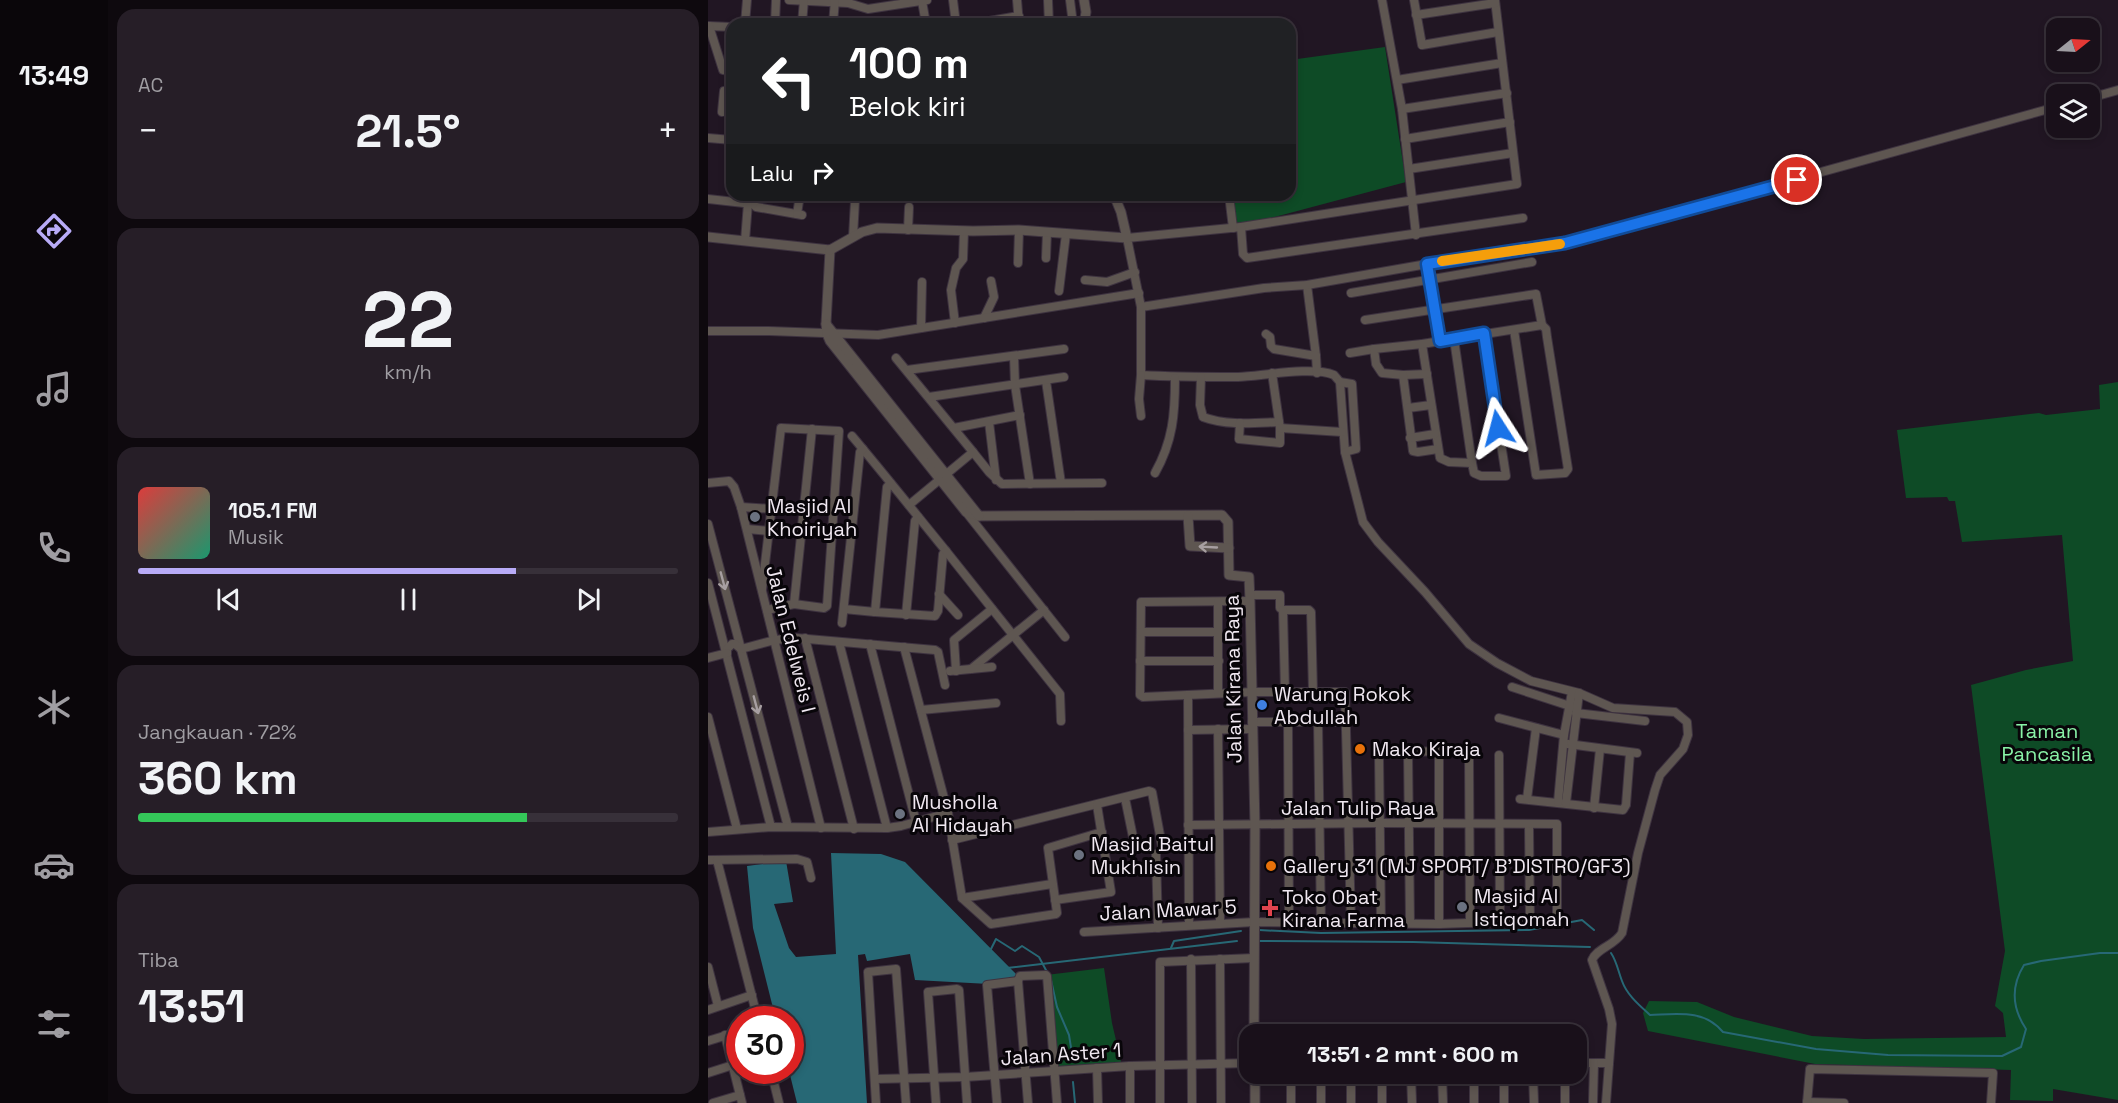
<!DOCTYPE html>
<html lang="id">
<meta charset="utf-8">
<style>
:root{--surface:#19101a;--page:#261e27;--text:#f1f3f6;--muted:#9f9da2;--line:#373039;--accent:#b8abf7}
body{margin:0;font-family:"Space Grotesk",sans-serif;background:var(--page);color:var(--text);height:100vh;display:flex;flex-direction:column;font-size:22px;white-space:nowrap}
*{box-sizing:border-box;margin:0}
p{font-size:20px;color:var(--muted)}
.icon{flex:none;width:33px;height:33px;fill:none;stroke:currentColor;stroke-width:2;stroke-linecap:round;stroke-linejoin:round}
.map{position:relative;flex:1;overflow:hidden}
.details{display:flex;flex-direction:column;gap:9px;padding:9px;background:#0e090e;width:600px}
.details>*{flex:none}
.hud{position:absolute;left:18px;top:18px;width:570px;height:183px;border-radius:18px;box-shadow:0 3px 9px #0003,0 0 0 2px var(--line);background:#202124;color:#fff;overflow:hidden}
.needle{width:39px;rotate:72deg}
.tools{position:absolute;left:1338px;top:18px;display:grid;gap:12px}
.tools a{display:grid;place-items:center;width:54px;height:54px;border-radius:12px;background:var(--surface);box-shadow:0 3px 9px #0003,0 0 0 2px var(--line);font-size:30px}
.speed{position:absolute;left:18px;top:1006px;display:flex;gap:12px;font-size:30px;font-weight:700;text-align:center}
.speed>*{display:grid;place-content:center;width:78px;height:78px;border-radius:50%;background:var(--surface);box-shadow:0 3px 9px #0003,0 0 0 2px var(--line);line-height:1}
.speed .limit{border:9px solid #d22;background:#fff;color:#111}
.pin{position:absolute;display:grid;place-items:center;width:51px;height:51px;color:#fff;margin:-26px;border:3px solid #fff;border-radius:50%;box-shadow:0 2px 6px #0007}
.me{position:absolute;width:66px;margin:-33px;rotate:351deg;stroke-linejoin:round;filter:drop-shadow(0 0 4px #0008)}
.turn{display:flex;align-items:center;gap:21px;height:126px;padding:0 24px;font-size:27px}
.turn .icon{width:78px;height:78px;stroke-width:2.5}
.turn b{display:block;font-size:42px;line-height:51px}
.then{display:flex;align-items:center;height:57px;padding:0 24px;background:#0003;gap:12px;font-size:22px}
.big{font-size:45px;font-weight:700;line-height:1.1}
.details .card{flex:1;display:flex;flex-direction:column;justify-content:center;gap:9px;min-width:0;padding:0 21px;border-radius:18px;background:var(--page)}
.details .dial{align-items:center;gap:0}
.dial b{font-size:78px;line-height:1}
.song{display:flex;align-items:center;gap:18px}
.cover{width:72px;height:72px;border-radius:9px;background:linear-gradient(135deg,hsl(0 70% 55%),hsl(160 70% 35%))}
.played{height:6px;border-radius:3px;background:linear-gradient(90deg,var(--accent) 70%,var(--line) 70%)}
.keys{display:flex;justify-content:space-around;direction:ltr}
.heat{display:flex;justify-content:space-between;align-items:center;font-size:33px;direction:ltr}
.charge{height:9px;border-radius:4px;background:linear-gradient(90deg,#34c759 72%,var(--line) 0)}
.trip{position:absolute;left:531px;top:1024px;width:348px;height:60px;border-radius:18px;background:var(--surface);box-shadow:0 3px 9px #0003,0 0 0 2px var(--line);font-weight:700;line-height:60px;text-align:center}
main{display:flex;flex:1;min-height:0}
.tab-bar{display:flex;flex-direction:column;width:108px;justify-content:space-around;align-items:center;background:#0a060a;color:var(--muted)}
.tab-bar .icon{width:42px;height:42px}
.tab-bar .selected{color:var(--accent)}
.tab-bar b{font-size:27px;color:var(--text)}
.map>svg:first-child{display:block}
.green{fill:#0e4b26}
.water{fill:#276875}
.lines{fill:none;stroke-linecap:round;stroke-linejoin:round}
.stream{stroke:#276875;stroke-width:2}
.minor-casing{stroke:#3e3340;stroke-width:10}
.tertiary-casing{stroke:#3e3340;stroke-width:11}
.minor{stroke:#5e5651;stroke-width:8}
.tertiary{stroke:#5e5651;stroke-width:9}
.oneway{stroke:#a79fa1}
.route-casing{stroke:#114b97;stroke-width:15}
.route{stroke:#1a73e8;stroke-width:10}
.slow{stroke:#f59e0b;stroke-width:10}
.worship-dot{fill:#6b7280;stroke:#080509;stroke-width:2}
.shop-dot{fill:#3f7fe0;stroke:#080509;stroke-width:2}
.food-dot{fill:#e8710a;stroke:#080509;stroke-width:2}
.health-dot{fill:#e0444e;stroke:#080509;stroke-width:2}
.labels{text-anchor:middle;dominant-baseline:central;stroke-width:6;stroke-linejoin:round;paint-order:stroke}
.poi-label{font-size:20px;fill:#f0e8f1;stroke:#080509;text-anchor:start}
.street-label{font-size:20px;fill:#f0e8f1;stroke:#080509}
.park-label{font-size:20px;fill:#89f2a7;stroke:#080509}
</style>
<main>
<nav class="tab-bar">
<b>13:49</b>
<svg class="icon selected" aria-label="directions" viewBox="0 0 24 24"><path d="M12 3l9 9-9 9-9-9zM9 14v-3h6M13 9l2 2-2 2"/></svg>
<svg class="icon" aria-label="music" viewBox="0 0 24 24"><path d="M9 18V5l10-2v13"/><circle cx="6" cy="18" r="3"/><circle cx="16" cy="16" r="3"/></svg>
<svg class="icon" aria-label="phone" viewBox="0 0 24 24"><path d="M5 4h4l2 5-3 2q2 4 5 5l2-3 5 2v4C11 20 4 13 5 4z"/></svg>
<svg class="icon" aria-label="climate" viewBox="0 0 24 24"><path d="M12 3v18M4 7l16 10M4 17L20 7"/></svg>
<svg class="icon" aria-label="car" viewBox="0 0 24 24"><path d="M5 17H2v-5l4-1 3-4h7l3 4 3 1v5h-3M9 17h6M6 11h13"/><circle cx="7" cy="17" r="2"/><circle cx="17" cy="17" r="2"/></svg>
<svg class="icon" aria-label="filters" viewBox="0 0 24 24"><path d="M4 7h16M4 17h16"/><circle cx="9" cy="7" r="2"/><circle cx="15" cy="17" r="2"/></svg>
</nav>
<section class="details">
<div class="card"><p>AC</p>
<div class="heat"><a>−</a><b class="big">21.5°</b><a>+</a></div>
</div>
<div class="card dial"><b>22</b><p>km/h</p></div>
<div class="card">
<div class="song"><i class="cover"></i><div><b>105.1 FM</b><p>Musik</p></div></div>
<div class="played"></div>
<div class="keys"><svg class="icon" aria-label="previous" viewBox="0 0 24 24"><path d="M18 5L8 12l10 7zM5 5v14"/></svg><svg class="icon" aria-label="pause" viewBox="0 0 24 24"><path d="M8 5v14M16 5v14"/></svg><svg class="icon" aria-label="next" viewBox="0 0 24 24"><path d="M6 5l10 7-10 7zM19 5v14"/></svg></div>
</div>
<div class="card"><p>Jangkauan · 72%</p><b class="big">360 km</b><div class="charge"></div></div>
<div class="card"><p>Tiba</p><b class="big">13:51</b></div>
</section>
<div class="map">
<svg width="1410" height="1103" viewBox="0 0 1410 1103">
<rect width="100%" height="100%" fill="#211623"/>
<g class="green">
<path d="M677,47l21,135 -173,46 -4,-33h61v-135z"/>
<path d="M1410,382v718l-65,-11v12l-43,-1 1,-30 -196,-6 -167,-33 -5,-18 6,-12 48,1 37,15 78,19 52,3 142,-2 -3,-24 -8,-7 10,-55 -34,-266 55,-15 47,-9 -11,-126 -100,7 -7,-41h-6l-2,-4 -41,1 -9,-68 142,-17 7,2 54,-6 -1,-24z"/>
<path d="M396,968l8,55 10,43 -66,5 -10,-96z"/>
</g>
<path class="water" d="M123,853l50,1 24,8 114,115 -30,7 -74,-4 -5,-26 -43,7 -2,-7 -7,1 9,148h-70l-8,-32h1v-51h-14l-23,-92 -6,-62 39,-5 7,41 -19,2 15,44 7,9 40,-3z"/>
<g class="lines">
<g class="stream">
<path d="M551,930l62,3 208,-3 53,-10 12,10"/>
<path d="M549,941l156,1 177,5"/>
<path d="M463,948l3,-7 67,-10"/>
<path d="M283,949l5,-10 19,12 7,-5 17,11 8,15"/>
<path d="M903,953c6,9 7,18 11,28 5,14 17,24 28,34 27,-1 54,-6 73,17l93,17 72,6 114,1 19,-9 5,-18c-14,-21 -15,-43 -2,-64l17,-4 59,-8h18"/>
<path d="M299,968l230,-27"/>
<path d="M343,980l6,27 12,28 3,19"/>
<path d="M365,1082l2,21"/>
</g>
<g class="minor-casing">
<g id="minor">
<path d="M81,0l59,3 20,6 59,-9"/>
<path d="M245,0l3,24"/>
<path d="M309,0l2,24"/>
<path d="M340,0l1,24"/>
<path d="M362,0l3,24"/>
<path d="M674,0l20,109 14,126"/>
<path d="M706,0l8,45 76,-13"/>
<path d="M787,0l22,184 -276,43 -114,11 14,69v68c33,2 64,2 97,2 24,-1 75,-11 96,-2l6,7 5,70 18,70 15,20 47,50 44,52 28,19 34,18 48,12 34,15 62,4 12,10 1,13 -5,14 -23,26 -5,15 -17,63 -16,80c-8,13 -25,15 -30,27l17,49 3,15 -6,79"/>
<path d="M214,1l4,23"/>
<path d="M708,15l79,-12"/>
<path d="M37,24l2,-24"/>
<path d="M67,24l1,-24"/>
<path d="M94,24l2,-24"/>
<path d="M125,24l2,-24"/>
<path d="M264,24l47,-8"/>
<path d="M0,26l24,1"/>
<path d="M1,26l14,44 9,1"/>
<path d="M689,80l105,-17"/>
<path d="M1382,98l28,-8"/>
<path d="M694,109l105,-16"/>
<path d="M14,112l2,-21 8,-1"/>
<path d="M0,138l24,2"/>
<path d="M697,139l105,-17"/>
<path d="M701,169l104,-16"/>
<path d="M521,195l4,33"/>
<path d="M0,199l45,5 3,3 46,8"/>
<path d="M45,204l3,-9"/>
<path d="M89,214l3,-19"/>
<path d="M533,227l2,27 4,4 276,-40"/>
<path d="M200,230l1,-23"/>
<path d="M145,237l2,-36 2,-6"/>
<path d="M37,241l3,-38"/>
<path d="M338,258l1,-26"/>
<path d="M310,263l1,-33"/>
<path d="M719,264l13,77"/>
<path d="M377,280l22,2 28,-10"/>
<path d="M599,285l9,71 1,17"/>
<path d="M351,291l7,-57"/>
<path d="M643,293l181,-31"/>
<path d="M433,307l123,-19 43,-3 120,-21 138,-21 491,-136"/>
<path d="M276,318l10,-21 -3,-16"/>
<path d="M657,320l171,-26 6,31 4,4 1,8 21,132 -3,4 -29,2 -22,-145"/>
<path d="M247,323l-4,-33 5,-22 7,-9 1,-28"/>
<path d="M213,328l1,-46"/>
<path d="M0,331h61l109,4 261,-42"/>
<path d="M558,334l4,3 1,9 3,3 42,7"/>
<path d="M746,339l18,124"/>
<path d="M714,344l18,114 9,4 23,1 2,10 7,3h25l-22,-143"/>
<path d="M642,353l24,-4"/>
<path d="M306,356l1,29 15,99"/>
<path d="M188,358l77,94"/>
<path d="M199,370l157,-21"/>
<path d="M719,374l-24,1 -21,-2 -6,-9 -2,-15 48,-5 120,-19"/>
<path d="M433,375l-2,24 2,17"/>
<path d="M695,375l10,76 5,1 20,-3"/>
<path d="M493,377l-1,28 3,12c24,9 51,6 76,5"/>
<path d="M338,381l15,102"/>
<path d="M632,382l12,2 4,65 -11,3"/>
<path d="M221,397l135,-20"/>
<path d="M700,408l23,-3"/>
<path d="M281,422l7,58"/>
<path d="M532,423l-1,16 41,4v-15l-8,-55"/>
<path d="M246,428l66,-13"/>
<path d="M572,428l62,4"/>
<path d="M144,436c32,38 63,77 94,115l-3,3 -5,57 -3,5 -60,-4 12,-125 4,-4"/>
<path d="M702,438l25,-4"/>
<path d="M447,473c18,-32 20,-59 20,-95"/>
<path d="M0,483l21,-2 5,6 7,20 80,321"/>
<path d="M201,505l64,-53 16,20 13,12 100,-1"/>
<path d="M33,507l31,2"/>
<path d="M258,512l99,125"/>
<path d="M0,524l80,303"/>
<path d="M39,529l22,2"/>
<path d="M238,551l114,143 1,27"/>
<path d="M0,583l63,244"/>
<path d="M54,589l19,-161 58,3 -12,175 -3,2 -30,-4 -27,6"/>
<path d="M231,594l19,21"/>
<path d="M542,595h30v13l3,2h26l2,2 2,80"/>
<path d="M542,601l-109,1 -1,93 3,2 110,-5h92l6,230"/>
<path d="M86,604l18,-175"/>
<path d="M136,609l31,3"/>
<path d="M575,610l2,82"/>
<path d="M198,615l9,-94 3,-4"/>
<path d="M134,623l18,-171 3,-3"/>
<path d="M433,632h77"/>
<path d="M97,638l49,191"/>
<path d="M131,642l48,186"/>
<path d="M162,644l46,178"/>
<path d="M196,647l44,166 14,85 29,26 65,-10 1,-1 -9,-65 54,-16"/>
<path d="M19,653v-4l5,-5h3l6,5 34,-9 21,-2 139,12 3,2 7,33"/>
<path d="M0,658l19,-5"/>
<path d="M432,661h79"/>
<path d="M263,669l73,-59"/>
<path d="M242,671l42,-4"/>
<path d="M248,671l-2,-31 38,-31"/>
<path d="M804,687l61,20"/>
<path d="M510,693v-91"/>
<path d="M480,696l1,229"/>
<path d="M213,710l75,-7"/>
<path d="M868,713l69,8"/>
<path d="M0,717l29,112"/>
<path d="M791,718l65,17"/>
<path d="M544,722h94"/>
<path d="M580,722l1,201"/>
<path d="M610,722l3,201"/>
<path d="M510,729l2,194"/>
<path d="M480,730l64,-1"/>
<path d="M860,744l69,9"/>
<path d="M731,751v173"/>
<path d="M700,752l2,171"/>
<path d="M791,755l1,167"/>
<path d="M417,798l9,44"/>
<path d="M812,799l103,11 3,-5 4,-52"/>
<path d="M819,799l9,-71"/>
<path d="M850,802l6,-67 8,-43"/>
<path d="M858,803l13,-110"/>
<path d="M886,808l6,-59"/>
<path d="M821,825l1,97"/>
<path d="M0,832l63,-5 116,1 14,-2 47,-13"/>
<path d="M244,840l197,-49 3,1 10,54 26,-1"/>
<path d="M448,854l2,74"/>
<path d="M0,860l89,-1 10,3 4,16"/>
<path d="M9,860l41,160"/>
<path d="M254,898l90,-14"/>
<path d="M347,900l56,-8 -14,-87"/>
<path d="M673,922l-2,-167 3,-3 84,-1 3,4 1,168"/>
<path d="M376,932l170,-10 185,2 118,-4v-96l-177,-1 -192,2"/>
<path d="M483,959l1,144"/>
<path d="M512,959l1,144"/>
<path d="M0,967l10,39"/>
<path d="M310,981l2,-5 26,-1 1,1 10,127"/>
<path d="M310,981l10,122"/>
<path d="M0,1010l44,-15"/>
<path d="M17,1035l17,68"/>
<path d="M0,1041l26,-8"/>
<path d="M868,1063h33"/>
<path d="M389,1068l1,35"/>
<path d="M63,1071l8,32"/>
<path d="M0,1073l25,-8"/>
<path d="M583,1074v29"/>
<path d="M613,1074v29"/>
<path d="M643,1074v29"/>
<path d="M674,1074v29"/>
<path d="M703,1074l1,29"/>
<path d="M734,1074l1,29"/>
<path d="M766,1074v29"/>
<path d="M796,1074v29"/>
<path d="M825,1074l1,29"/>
<path d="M167,1079l90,-2 165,-11 120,-3"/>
<path d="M1099,1102l37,1"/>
<path d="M5,1103l27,-8"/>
<path d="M168,1103l-8,-131 28,-3 10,134"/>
<path d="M228,1103l-8,-111 29,-3 2,1 8,113"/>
<path d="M289,1103l-10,-118 31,-4"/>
<path d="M422,1103v-37"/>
<path d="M452,1103v-141l94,-4"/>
<path d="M857,1103v-29"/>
<path d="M885,1103l1,-40"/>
<path d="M1099,1103l3,-34 183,4 -2,30"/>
</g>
</g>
<g class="tertiary-casing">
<g id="tertiary">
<path d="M376,0l2,12 -2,12"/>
<path d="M0,237l122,13"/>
<path d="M122,250l-4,74 1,10 3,7 136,171 13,4 243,-1 6,7 1,53 20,2 1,24 5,225 -1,209"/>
<path d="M122,250l32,-18 15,-4 96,3 46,-1 108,8 -6,-26 -7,-17"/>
<path d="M118,324l153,192"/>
<path d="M480,516l2,30 39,2"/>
<path d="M547,1074v29"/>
</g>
</g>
<use href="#minor" class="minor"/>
<use href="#tertiary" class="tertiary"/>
</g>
<defs><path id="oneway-shaft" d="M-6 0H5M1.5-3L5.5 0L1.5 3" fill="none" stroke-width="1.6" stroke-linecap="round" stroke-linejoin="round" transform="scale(1.5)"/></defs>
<g class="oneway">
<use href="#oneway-shaft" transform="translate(500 547) rotate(-177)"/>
<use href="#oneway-shaft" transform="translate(15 581) rotate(75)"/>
<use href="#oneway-shaft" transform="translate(48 705) rotate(75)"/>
</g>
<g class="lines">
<g class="route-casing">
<path id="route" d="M790,428l-14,-95 -44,8 -13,-77 138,-21 232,-63"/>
</g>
<use href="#route" class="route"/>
<path class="slow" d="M734,261l118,-17"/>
</g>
<g class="worship-dot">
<circle cx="47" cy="517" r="6"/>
<circle cx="192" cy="814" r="6"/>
<circle cx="371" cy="855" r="6"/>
<circle cx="754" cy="907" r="6"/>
</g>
<circle class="shop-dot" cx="554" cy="705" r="6"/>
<g class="food-dot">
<circle cx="652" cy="749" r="6"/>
<circle cx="563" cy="866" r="6"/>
</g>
<path class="health-dot" d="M559 899h6v6h6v6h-6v6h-6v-6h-6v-6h6z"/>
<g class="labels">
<g class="poi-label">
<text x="59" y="506">Masjid Al<tspan x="59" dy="23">Khoiriyah</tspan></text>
<text x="566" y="694">Warung Rokok<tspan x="566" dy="23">Abdullah</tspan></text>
<text x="664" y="749">Mako Kiraja</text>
<text x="204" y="802">Musholla<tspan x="204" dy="23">Al Hidayah</tspan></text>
<text x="383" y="844">Masjid Baitul<tspan x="383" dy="23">Mukhlisin</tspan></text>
<text x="575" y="866">Gallery 31 (MJ SPORT/ B'DISTRO/GF3)</text>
<text x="766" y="896">Masjid Al<tspan x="766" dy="23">Istiqomah</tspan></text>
<text x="574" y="897">Toko Obat<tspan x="574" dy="23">Kirana Farma</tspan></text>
</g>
<g class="street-label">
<text transform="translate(83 639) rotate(76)">Jalan Edelweis I</text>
<text transform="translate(525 679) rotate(-91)">Jalan Kirana Raya</text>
<text x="650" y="808">Jalan Tulip Raya</text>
<text transform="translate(460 910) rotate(-3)">Jalan Mawar 5</text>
<text transform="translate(353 1054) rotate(-4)">Jalan Aster 1</text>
</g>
<g class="park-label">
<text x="1339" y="731">Taman<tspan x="1339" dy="23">Pancasila</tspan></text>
</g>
</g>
</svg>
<div class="tools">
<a><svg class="needle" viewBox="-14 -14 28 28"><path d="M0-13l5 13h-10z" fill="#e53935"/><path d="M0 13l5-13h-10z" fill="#9f9da2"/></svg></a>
<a><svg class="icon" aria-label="layers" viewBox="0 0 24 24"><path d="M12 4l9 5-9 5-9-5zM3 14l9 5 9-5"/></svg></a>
</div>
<div class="speed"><div class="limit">30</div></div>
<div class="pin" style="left:1089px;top:180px;background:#d93025"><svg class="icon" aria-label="arrive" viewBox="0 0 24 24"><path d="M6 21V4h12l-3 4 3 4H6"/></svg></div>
<svg class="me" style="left:790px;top:428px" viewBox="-20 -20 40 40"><path d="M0-17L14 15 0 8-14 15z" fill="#1a73e8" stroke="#fff" stroke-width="4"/></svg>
<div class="trip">13:51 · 2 mnt · 600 m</div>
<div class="hud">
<div class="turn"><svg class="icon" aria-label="left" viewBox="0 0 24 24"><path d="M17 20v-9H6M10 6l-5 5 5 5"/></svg><div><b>100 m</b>Belok kiri</div></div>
<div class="then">Lalu<svg class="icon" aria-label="right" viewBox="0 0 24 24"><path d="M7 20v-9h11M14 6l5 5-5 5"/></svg></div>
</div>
</div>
</main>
